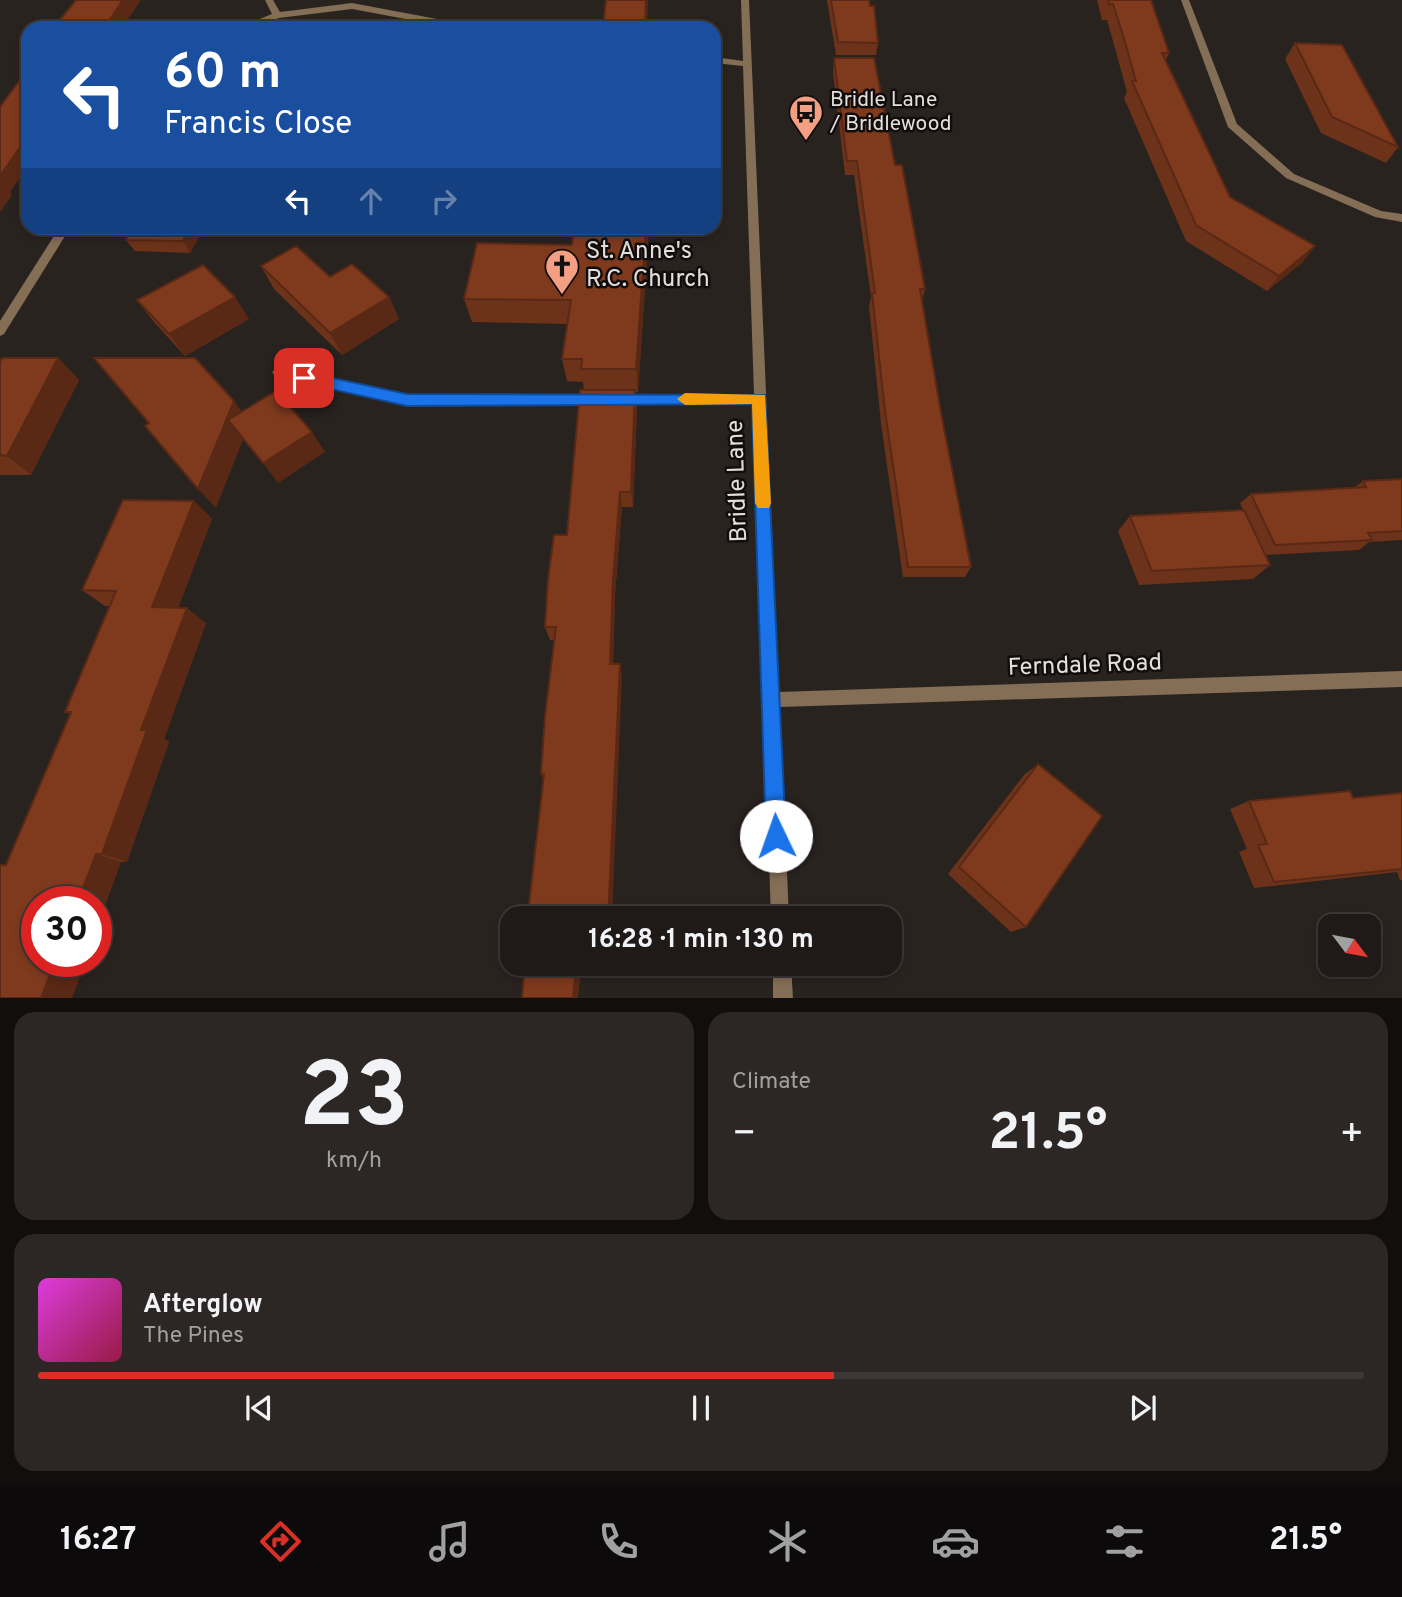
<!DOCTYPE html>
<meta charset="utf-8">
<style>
:root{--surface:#1f1a18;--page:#2c2725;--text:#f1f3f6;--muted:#a1a1a2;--line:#3c3837;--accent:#d93025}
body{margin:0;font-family:Overpass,sans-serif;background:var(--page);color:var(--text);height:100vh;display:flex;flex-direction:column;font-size:26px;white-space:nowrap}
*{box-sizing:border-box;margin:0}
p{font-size:23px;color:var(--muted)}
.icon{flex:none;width:38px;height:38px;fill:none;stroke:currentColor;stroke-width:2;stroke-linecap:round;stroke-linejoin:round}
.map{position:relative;height:998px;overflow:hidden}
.side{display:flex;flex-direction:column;gap:14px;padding:14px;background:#110e0d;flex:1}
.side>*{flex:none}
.top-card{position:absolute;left:21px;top:21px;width:700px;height:214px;border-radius:21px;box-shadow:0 4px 10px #0003,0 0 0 2px var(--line);background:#1a4fa0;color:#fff;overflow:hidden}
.needle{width:46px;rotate:122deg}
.fabs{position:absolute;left:1318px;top:914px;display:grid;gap:14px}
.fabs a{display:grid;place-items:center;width:63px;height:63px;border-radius:14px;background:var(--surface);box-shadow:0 4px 10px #0003,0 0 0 2px var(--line);font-size:35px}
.speed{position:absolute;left:21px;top:886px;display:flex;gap:14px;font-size:35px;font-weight:700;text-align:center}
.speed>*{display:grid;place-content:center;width:91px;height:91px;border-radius:50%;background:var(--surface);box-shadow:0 4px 10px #0003,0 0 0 2px var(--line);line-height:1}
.speed .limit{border:10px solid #d22;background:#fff;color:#111}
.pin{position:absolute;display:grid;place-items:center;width:60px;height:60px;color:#fff;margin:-30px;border-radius:14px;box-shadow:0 4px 10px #0006}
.me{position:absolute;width:77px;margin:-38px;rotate:357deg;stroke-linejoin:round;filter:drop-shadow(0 0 5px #0008)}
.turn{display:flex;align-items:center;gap:24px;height:147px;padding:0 28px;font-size:32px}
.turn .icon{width:91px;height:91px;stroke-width:2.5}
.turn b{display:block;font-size:49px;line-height:60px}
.lanes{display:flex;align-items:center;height:66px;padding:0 28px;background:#0003;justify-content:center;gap:35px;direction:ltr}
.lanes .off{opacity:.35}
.big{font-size:52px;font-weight:700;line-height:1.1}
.side .tile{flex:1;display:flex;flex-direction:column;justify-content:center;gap:10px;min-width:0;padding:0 24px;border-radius:21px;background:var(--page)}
.side .dial{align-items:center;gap:0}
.dial b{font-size:91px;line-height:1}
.song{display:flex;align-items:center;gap:21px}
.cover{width:84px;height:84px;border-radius:10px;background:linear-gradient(135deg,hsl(300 70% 55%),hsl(340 70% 35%))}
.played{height:7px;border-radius:4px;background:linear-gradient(90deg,var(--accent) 60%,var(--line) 60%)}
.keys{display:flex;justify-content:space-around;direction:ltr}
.heat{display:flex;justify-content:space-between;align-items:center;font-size:38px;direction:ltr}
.side .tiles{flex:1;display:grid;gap:14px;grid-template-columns:1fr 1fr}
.tile:last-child{grid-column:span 2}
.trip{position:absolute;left:500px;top:906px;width:402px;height:70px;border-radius:21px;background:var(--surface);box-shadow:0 4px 10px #0003,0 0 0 2px var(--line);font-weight:700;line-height:70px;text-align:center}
.tab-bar{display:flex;height:112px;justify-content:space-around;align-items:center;background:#0c0a0a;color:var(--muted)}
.tab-bar .icon{width:49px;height:49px}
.tab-bar .active{color:var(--accent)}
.tab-bar b{font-size:32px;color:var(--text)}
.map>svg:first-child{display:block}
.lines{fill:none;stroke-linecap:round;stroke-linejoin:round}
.street{fill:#846e55;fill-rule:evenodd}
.wall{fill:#6d321a}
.shaded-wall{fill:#592915}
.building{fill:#7f3a1e;stroke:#592915;stroke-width:2}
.route{fill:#1a73e8;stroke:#114b97;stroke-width:2}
.slow{fill:#f59e0b}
.labels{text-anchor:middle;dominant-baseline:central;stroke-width:5;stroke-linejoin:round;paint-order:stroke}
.far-poi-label{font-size:21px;fill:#e3dfdd;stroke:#100d0c;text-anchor:start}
.poi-label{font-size:24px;fill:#e3dfdd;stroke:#100d0c;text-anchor:start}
.street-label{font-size:24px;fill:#e3dfdd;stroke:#100d0c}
</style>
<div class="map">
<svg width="1402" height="999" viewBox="0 0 1402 999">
<rect width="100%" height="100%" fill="#292320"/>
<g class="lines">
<g class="street">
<path d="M265,0h8l7,12 72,-9 117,22 5,3h-20l-102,-19 -73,9 -29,10h-13l35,-14z"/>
<path d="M741,0h8l30,692 623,-21v16l-622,20 9,212h-18l-17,-515h-137l-6,-5 6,-5h137l-11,-328 -29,-3v-6l29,4z"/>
<path d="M1181,0h8l48,124 57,50 87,37 21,3v8l-27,-5 -89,-39 -58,-51z"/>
<path d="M59,228h11l-66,106 -4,2v-15z"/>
<path d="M278,367l129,28 190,-1 6,5 -6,5 -190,1 -133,-30 -2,-3z"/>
<path d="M773,964h18l2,35h-20z"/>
</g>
</g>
<g class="wall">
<path d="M827,0h42l9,43 -2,12h-40z"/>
<path d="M1097,0h54l18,53 -4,8 65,136 73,65 -36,29 -81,-50 -62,-143 3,-6 -12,-44 -8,-28h-5z"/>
<path d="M1295,43l103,104 -12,16 -65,-30 -36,-74z"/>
<path d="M834,58l61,107 30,124 -3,11 19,113 30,154 -6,10h-62l-22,-154 -12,-117 2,-9 -17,-122h-9l-12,-103z"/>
<path d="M133,228h71l-14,25 -55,-2 -9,-11z"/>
<path d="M649,228l-11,164h-3l2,15 -4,100h-11l-7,87 -2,70 9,12 -79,102 -2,-4 14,-134h-5l-5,-13 22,-92 17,-145 -1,-8 -16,-1 -5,-22 6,-35 -96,-2 -8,-23 108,-54z"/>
<path d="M261,266l69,11 59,20 10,22 -57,36 -68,-66z"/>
<path d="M137,300l112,19 -64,37 -31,-34z"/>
<path d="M58,358l21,22 -48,95h-31v-113z"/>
<path d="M1402,479v61l-33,2 -10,8 -94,5 5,10 -17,14 -114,6 -21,-54 12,-15 113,-6 -3,-7 11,-9 103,-6 9,-7z"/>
<path d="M194,501l18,18 -34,89 28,15 -42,116 5,3 -42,120 -121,3 64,-151 -5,-2 45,-106h-5l-23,-16z"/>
<path d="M1038,764l-12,163 -15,5 -63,-58 76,-99z"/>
<path d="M1402,793v87h-2l-3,-8 -143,16 -15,-36 8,-3 -17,-40 19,-8 104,-3z"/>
<path d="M525,964h85v6h-29z"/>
</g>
<g class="shaded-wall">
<path d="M123,0h18l-19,28h-18z"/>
<path d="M646,0h2l-1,28h-2z"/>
<path d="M28,136v30l-18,26 2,3 -12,17v-36z"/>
<path d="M190,228h14l-14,25 -7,-12z"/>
<path d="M646,228h3l-11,164 -2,-23z"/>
<path d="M1315,246l-12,16 -36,29 12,-15z"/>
<path d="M235,297l14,22 -64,37 -16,-22z"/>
<path d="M389,297l10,22 -57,36 -12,-22z"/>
<path d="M58,358l21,22 -48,95 -24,-19z"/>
<path d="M635,390l2,17 -4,100 -2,-15z"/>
<path d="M234,401l16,21 -34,86 -18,-19z"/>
<path d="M312,432l13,20 -47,31 -15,-20z"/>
<path d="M620,492l2,15 -7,87 -2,82 -3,-12 3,-84z"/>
<path d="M194,501l18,18 -40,104 -20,-16z"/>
<path d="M187,608l19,15 -42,116 5,3 -42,120 -25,-8 39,-124z"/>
<path d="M620,664l2,12 -10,243h-4z"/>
<path d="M96,854l25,8 -25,69v-30h-18z"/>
<path d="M55,961h31l-14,37h-31z"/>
<path d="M606,964h4v6l-4,-2z"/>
<path d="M576,968l5,2 -3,28h-5z"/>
</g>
<g class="building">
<path d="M76,0h47l-19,28h-45l5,-7h-5z"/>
<path d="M606,0h40l-1,28h-42z"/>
<path d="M831,0h38l1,6h4l4,37 -40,-1z"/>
<path d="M1108,0h43l18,53h-7l68,144 85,49 -36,30 -83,-51 -64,-144h4l-14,-49 -9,-28h-4z"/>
<path d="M1295,43l47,2 56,102 -66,-30z"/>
<path d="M834,58h40l21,107h7l23,124h-5l21,124 30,154h-63l-23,-156 -13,-118h3l-18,-132h-10z"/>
<path d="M28,69v67l-28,40v-69z"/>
<path d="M133,228h57l-7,13 -57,-1z"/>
<path d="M574,228h72l-10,141h-55l1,-10h-20l9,-59 -107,-1 13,-56 95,2z"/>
<path d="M296,246l34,31 22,-13 37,33 -59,36 -69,-67z"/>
<path d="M203,265l32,32 -66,37 -32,-34z"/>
<path d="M2,358h56l-51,98 -7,-1v-93z"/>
<path d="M94,358h101l39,43 -36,88 -53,-63 4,-3z"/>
<path d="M580,390h55l-4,102h-11l-7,88 -3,84h10l-12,255h-80l2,-23 14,-122h-3l4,-58 11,-89h-11l3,-48 6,-44h13z"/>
<path d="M276,391l36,41 -49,31 -35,-43z"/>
<path d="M1402,479v52l-34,2 4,7 -97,5 -24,-51 115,-7 -3,-6z"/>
<path d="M123,500l71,1 -42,106 35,1 -46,122h6l-45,124h-6l-18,47h-41v60h18l-14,37h-41v-133h6l65,-153h-6l51,-121 -34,-1z"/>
<path d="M1244,510l26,55 -118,6 -22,-55z"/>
<path d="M1038,764l64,52 -76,111 -67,-60z"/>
<path d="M1350,791l3,7 49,-5v76l-128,13 -16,-37 9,-1 -18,-43z"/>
<path d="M525,964h81v4h-30l-3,30h-51z"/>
</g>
<path class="route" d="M304,372l103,22 358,1 21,441 -3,8 -7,2 -7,-2 -3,-8 -14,-432 -345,2 -108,-24 -2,-4 2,-4z"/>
<path class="slow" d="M685,393l80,2 6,108 -2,5h-11l-3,-5 -3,-99 -67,1 -8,-6z"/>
<defs>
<g id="bus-pin" transform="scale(1.75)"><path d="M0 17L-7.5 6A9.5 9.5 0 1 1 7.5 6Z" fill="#f39f83" stroke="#100d0c"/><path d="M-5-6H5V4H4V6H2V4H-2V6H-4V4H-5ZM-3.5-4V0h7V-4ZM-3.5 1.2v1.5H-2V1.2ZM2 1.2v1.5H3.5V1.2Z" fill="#111"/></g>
<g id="church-pin" transform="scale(1.75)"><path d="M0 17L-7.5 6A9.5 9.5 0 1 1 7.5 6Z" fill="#f39f83" stroke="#100d0c"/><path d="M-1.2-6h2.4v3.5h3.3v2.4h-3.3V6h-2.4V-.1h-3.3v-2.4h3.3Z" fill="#111"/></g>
</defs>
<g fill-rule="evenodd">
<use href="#bus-pin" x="806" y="112"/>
<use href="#church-pin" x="562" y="266"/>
</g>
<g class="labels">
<g class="far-poi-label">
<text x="830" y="100">Bridle Lane<tspan x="830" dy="24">/ Bridlewood</tspan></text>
</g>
<g class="poi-label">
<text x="586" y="252">St. Anne's<tspan x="586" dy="28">R.C. Church</tspan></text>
</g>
<g class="street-label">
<text transform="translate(738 481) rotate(-92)">Bridle Lane</text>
<text transform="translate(1085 666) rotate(-2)">Ferndale Road</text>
</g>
</g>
</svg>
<div class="fabs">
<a><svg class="needle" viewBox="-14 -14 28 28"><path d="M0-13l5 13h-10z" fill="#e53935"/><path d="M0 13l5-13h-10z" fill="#a1a1a2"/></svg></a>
</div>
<div class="speed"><div class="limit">30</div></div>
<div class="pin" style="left:304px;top:378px;background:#d93025"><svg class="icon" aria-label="arrive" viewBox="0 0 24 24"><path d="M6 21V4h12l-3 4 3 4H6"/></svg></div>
<svg class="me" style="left:776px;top:836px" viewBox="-20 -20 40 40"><circle r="19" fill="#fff"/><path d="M0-13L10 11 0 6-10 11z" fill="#1a73e8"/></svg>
<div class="trip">16:28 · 1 min · 130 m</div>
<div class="top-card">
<div class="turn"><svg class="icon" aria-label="left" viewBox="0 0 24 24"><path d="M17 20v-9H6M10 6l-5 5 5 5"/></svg><div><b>60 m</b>Francis Close</div></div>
<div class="lanes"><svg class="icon" aria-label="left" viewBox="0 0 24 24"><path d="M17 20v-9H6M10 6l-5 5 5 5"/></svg><svg class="icon off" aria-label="ahead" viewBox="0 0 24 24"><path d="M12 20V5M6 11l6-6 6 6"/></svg><svg class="icon off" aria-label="right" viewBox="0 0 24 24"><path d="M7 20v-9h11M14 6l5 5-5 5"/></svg></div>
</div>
</div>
<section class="side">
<div class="tiles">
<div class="tile dial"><b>23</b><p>km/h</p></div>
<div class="tile"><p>Climate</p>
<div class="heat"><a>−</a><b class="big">21.5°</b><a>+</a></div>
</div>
<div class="tile">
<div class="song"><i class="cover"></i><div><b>Afterglow</b><p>The Pines</p></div></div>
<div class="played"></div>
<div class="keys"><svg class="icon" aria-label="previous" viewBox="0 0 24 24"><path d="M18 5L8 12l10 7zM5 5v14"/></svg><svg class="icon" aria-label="pause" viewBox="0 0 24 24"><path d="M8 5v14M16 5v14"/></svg><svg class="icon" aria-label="next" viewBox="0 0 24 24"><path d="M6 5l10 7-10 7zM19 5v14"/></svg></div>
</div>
</div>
</section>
<nav class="tab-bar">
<b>16:27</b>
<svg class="icon active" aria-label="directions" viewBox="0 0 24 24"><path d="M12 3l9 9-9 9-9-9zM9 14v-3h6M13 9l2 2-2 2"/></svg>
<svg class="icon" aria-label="music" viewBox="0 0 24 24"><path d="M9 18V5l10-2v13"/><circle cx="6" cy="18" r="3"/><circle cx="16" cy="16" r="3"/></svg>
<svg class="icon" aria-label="phone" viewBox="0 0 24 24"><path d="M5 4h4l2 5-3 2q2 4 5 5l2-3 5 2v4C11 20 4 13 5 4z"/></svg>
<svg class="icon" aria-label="climate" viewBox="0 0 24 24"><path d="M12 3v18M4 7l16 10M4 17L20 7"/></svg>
<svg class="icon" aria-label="car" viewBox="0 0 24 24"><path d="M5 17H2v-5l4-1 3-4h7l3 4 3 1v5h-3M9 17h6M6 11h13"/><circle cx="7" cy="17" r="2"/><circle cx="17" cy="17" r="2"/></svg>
<svg class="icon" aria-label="filters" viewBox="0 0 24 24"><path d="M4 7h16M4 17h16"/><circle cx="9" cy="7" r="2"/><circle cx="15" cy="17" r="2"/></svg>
<b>21.5°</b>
</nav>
